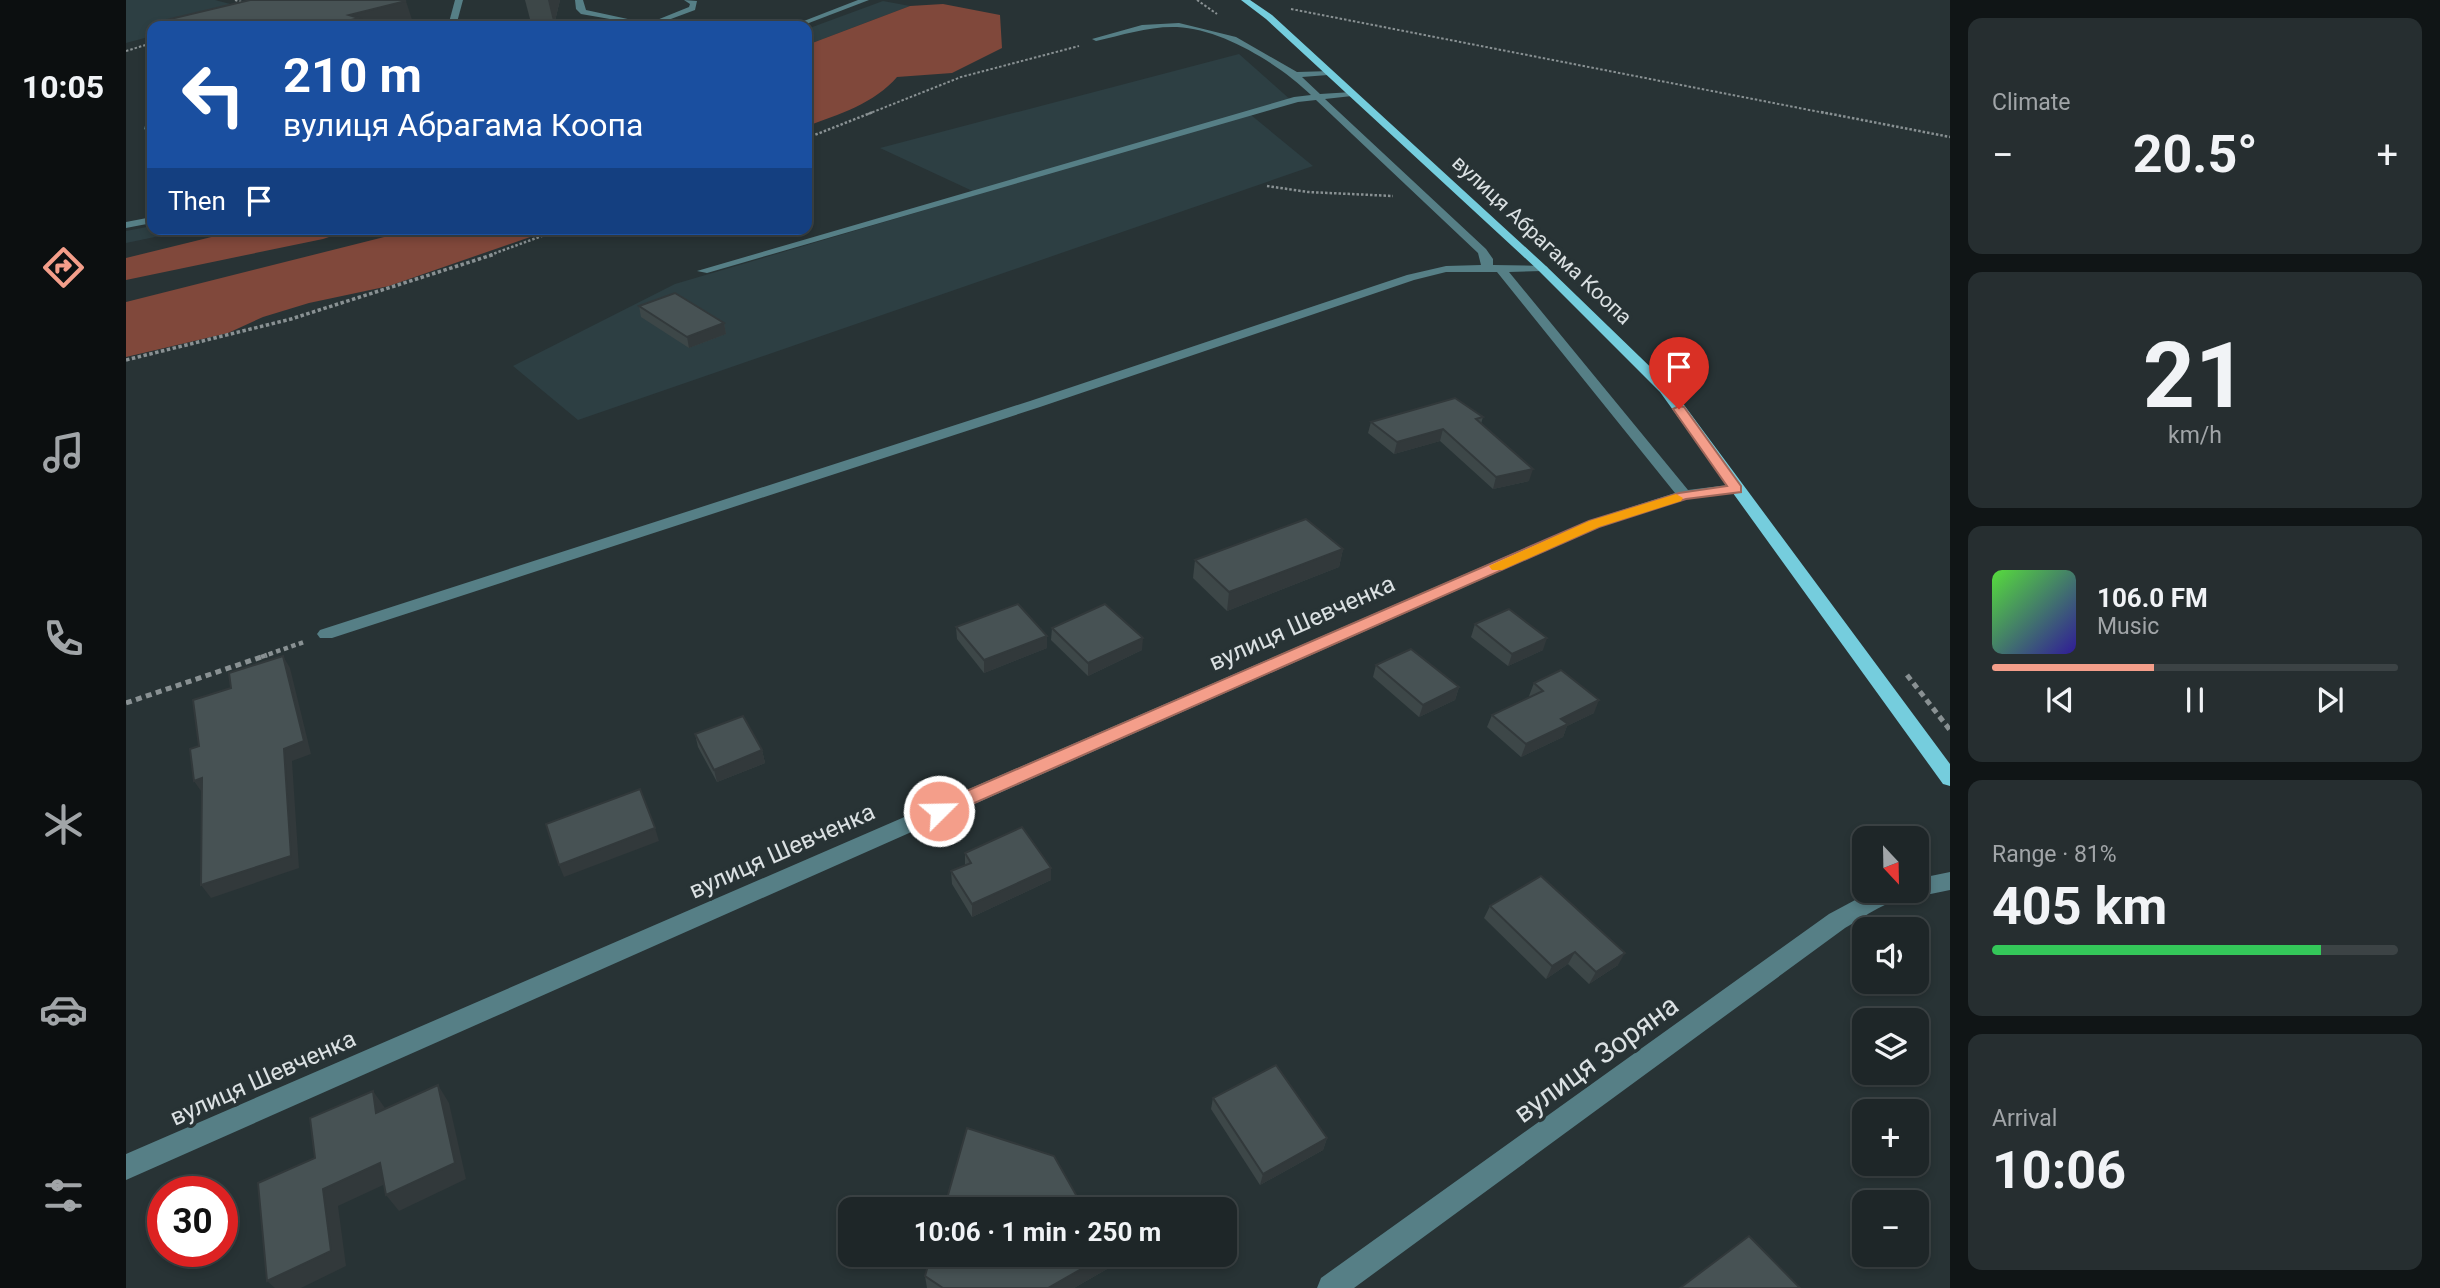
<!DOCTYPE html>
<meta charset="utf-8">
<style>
:root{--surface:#1e2628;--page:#262e30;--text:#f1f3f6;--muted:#a1a5a8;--line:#3c4345;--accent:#f49e8a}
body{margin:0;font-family:Roboto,sans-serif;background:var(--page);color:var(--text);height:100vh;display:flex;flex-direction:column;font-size:26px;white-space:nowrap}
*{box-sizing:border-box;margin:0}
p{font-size:23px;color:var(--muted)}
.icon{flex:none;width:38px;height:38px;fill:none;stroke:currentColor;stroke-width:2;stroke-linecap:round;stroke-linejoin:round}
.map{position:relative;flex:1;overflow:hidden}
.sheet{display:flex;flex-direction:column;gap:18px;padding:18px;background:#101516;width:490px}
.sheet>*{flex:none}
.guide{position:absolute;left:21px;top:21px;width:665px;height:214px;border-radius:14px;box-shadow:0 4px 10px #0003,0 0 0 2px var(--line);background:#1a4fa0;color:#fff;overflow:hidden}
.needle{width:46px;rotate:158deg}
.fabs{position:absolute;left:1726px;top:826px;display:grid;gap:14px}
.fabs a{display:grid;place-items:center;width:77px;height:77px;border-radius:14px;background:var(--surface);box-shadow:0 4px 10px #0003,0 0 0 2px var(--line);font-size:35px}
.speed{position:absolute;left:21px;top:1176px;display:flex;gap:14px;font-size:35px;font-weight:700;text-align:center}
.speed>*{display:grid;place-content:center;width:91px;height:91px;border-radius:50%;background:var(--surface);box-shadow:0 4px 10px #0003,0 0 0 2px var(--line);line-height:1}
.speed .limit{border:10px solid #d22;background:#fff;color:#111}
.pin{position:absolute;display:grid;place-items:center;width:60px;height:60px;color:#fff;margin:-72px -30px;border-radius:50% 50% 50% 0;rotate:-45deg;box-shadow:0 0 7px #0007}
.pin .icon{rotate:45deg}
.me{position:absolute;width:77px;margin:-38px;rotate:67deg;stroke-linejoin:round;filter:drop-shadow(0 0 5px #0008)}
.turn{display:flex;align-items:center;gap:24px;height:147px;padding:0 21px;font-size:32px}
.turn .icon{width:91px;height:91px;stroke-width:2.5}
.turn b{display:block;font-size:49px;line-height:60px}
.then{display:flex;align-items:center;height:66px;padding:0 21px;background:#0003;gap:14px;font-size:26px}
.big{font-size:52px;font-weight:700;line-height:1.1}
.sheet .card{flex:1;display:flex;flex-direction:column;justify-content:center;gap:10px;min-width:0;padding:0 24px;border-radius:14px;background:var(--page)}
.sheet .dial{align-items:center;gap:0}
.dial b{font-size:91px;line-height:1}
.song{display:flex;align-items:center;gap:21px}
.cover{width:84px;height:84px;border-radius:10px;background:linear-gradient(135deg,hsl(110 70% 55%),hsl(250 70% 35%))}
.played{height:7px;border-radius:4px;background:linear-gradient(90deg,var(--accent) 40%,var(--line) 40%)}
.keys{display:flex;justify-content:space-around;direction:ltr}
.heat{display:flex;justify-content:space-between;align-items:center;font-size:38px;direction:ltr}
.charge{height:10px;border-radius:5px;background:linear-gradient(90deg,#34c759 81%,var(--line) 0)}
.trip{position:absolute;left:712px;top:1197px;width:399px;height:70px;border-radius:14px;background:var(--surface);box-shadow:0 4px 10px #0003,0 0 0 2px var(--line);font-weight:700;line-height:70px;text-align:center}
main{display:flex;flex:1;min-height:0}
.dock{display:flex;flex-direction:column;width:126px;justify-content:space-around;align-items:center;background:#0c0f10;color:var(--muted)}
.dock .icon{width:49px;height:49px}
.dock .on{color:var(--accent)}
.dock b{font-size:32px;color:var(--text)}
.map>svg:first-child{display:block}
.built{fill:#2d3f43}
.green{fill:#80483b}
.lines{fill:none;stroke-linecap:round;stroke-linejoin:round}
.path-far4{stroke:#899193;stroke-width:2;stroke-dasharray:2.5 2;stroke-linecap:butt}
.path-far3{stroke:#899193;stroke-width:2.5;stroke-dasharray:2.5 2;stroke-linecap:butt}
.path-far2{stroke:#899193;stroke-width:3.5;stroke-dasharray:3.5 2.5;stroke-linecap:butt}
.path-far1{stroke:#899193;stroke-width:4.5;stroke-dasharray:4.5 3.5;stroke-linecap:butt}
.path{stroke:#899193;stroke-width:5;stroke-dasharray:6 4.5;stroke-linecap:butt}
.minor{fill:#567f86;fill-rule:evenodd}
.major{fill:#75cddd;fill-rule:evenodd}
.wall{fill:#3d4748}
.shaded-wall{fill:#32393b}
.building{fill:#475254;stroke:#32393b;stroke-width:2}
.route{fill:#f49e8a;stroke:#9f675a;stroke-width:2}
.slow{fill:#f59e0b}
.labels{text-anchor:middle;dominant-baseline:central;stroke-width:7;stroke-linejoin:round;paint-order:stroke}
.far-street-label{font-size:21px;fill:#dbe1e3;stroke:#283335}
.street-label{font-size:24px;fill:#dbe1e3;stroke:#283335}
.near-street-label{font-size:28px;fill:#dbe1e3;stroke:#283335}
</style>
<main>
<nav class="dock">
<b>10:05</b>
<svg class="icon on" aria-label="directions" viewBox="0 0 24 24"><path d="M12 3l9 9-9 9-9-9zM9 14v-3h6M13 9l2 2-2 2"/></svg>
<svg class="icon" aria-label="music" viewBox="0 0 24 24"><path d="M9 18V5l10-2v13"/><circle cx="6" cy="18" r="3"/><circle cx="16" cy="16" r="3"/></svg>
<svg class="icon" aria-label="phone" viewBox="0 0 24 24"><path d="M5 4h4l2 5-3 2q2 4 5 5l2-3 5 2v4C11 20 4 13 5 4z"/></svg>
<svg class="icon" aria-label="climate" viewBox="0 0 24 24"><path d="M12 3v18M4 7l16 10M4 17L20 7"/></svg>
<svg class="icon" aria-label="car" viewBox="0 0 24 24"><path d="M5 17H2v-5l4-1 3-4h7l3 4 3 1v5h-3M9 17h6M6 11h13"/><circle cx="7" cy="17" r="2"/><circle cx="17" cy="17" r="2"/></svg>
<svg class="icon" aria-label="filters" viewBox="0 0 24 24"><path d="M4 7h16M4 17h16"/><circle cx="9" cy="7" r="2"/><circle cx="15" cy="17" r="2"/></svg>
</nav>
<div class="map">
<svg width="1824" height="1288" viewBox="0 0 1824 1288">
<rect width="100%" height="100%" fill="#283335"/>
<g class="built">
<path d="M0,0h89l38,10 -64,16h-37v10l-26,7z"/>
<path d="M757,1l27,5 -103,39v-16z"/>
<path d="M1113,54l54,48 -42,13 62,51 -735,254 -65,-54 162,-82 304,-90 -99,-46z"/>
<path d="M26,226v3h41l-67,14v-12z"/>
</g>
<g class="green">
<path d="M817,4l57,11 2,33 -50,25 -55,4c-22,26 -59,38 -90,49v-81l103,-39z"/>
<path d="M118,229h109l-30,10 -197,41v-22z"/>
<path d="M290,229h137l-164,57 -80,17 -46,14 -35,16 -102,24v-55z"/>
</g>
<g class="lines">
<g class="path-far4">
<path d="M109,0l13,4"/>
<path d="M1071,0l20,14"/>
<path d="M1165,9l539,105"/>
<path d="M0,51l26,-8"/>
<path d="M742,114l93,-37 118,-31"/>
</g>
<g class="path-far3">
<path d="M1695,112l129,25"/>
<path d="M681,138l66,-26"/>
<path d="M1141,186l41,6 85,4"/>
<path d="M364,255l71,-26"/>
</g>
<path class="path-far2" d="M0,360l165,-41 204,-65"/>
<path class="path-far1" d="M135,657l43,-15"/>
<g class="path">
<path d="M1781,675l43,55"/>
<path d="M0,703l141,-48"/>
</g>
<g class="minor">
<path d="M329,0h8l-7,26h-8z"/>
<path d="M449,0h8l3,10 51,11 -4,2 -52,-9 -5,-5z"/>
<path d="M558,0l13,1 -2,9 -43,16h-10l47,-19 1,-3z"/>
<path d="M732,0h11l-68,26h-10z"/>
<path d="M1053,23l57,14 61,35 34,-1 -3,4 -26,2 18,17 32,-2v4l-27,3 161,150 7,10v6l53,1 2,2 -6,3 -33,1 179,218 48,-6 8,5 -3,3 -55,7 -86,28 -1474,653v-26l1462,-633 87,-28 -178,-221h-51l-32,8 -374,127 -708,231h-12l-3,-4 3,-4 710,-229 377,-126 39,-9 35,-1 -3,-12 -162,-153 -18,2 -591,171 -10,-2 597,-174 17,-2c-32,-31 -89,-66 -134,-68 -28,-1 -54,8 -81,14l-4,-2 50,-14z"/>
<path d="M26,116v18l-8,-5 3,-10z"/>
<path d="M26,217v6l-26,5v-6z"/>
<path d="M1824,872v18l-34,7c-20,-3 -52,20 -71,31l-491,360h-37l4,-10 508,-364 43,-23h44v-12z"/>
</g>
<path class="major" d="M1115,0h9l22,15 274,251 124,120 280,378v22l-7,-2 -283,-392 -122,-122 -272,-251z"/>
</g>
<g class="wall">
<path d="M399,0h35l-6,25 -24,-6z"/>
<path d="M40,20l248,6h-245z"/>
<path d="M513,306l85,17 2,11 -37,14 -48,-31z"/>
<path d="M1357,417l-2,7 48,57 -36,8 -53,-48 -46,13 -26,-21 3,-11z"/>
<path d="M1217,549l-4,18 -112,44 -34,-33 2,-18z"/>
<path d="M1349,624l68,26 -35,16 -37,-29z"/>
<path d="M830,627l91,9v12l-63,25 -27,-34z"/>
<path d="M926,628l90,22 -54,26 -37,-36z"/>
<path d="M1250,665l83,22 -4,13 -36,17 -46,-40z"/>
<path d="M1408,683l60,30 -27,13 -4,11 -42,20 -34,-30 5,-12 38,-18 -1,-1z"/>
<path d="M569,734l67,16 3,13 -48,19 -19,-35z"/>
<path d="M839,853l86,27 -79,37 -20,-33 -1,-13 14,-6z"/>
<path d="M1364,906l128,59 -29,19 -21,-20 -22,15 -62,-61z"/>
<path d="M1087,1098l114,40 -4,12 -63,35 -49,-76z"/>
<path d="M805,1255h177l-1,14 -33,19h-147l-2,-12z"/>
</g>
<g class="shaded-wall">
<path d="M422,0h12l-6,25z"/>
<path d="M280,1l8,25h-86l21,-11z"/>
<path d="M598,323l2,11 -37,14 -2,-11z"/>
<path d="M1317,429l-3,12 -46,13 3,-12z"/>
<path d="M1407,469l-4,12 -36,8 3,-12z"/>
<path d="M1217,549l-4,18 -112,44 2,-19z"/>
<path d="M921,636v12l-63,25v-13z"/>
<path d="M1017,638l-1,12 -54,26v-13z"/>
<path d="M1421,638l-4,12 -35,16 4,-12z"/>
<path d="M157,656l7,12 21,86 -19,7 7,107 -88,30 -10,-13 83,-136z"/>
<path d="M1333,687l-4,13 -36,17 4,-12z"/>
<path d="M1473,700l-5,13 -27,13 -4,11 -42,20 5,-13 35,-25z"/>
<path d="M636,750l3,13 -48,19 -3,-12z"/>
<path d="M76,778l1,16 -9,-13z"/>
<path d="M529,828l4,13 -95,36 -5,-12z"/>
<path d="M925,868v12l-79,37v-13z"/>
<path d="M1449,952l-7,12 -22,15 6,-13z"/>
<path d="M1499,953l-7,12 -29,19 7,-12z"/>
<path d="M312,1085l11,18 17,76 -67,32 -13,-16z"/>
<path d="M247,1091l12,17 -9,5z"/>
<path d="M1201,1138l-4,12 -63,35 3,-11z"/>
<path d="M254,1163l14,17 -56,26 8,60 -45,22h-26l-8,-7 56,-92z"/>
<path d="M980,1255h2l-1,14 -33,19h-26z"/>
</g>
<g class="building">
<path d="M124,0h151l5,1 -57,14 10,3 -31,8h-142l-20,-6z"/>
<path d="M549,293l49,30 -37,14 -48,-31z"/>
<path d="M1329,398l28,19 -7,2 57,50 -37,8 -53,-48 -46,13 -26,-20z"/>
<path d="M1180,519l37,30 -114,43 -34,-32z"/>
<path d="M892,604l29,32 -63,24 -28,-33z"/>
<path d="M979,604l38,34 -55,25 -36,-35z"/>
<path d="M1383,609l38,29 -35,16 -37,-30z"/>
<path d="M1285,649l48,38 -36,18 -47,-40z"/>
<path d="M157,656l21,85 -20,8 7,107 -90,29 1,-107 -8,3 -4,-32 9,-3 -6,-46 38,-12 -2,-15z"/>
<path d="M1435,670l38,30 -38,19 7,5 -42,20 -34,-29 51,-24 -9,-8z"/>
<path d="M617,716l19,34 -48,20 -19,-36z"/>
<path d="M514,789l15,39 -96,37 -13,-41z"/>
<path d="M896,827l29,41 -79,36 -21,-33 20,-8 -6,-10z"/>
<path d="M1415,876l84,77 -29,19 -21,-20 -23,14 -62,-60z"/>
<path d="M1150,1065l51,73 -64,36 -50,-76z"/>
<path d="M312,1085l17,78 -69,32 -6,-32 -57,26 8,62 -64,30 -9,-98 57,-25 -5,-40 63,-27 3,22z"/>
<path d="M841,1128l87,28 30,53h-140z"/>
<path d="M1623,1236l51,52h-120z"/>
<path d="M805,1255h175l-58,33h-105l-18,-12z"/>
</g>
<path class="route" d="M1553,406l5,1 57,79v6l-55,7 -87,28 -654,289h-13l-2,-5 2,-5 657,-285 90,-28 48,-7 -54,-77z"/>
<path class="slow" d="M1550,494l7,4 -2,3 -82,26 -97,43h-10l-3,-4 100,-45z"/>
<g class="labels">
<g class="far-street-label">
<text transform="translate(1416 240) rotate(43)">вулиця Абрагама Коопа</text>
</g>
<g class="street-label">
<text transform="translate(1176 623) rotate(-24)">вулиця Шевченка</text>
<text transform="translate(656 851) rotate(-24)">вулиця Шевченка</text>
<text transform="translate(137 1078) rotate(-24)">вулиця Шевченка</text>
</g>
<g class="near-street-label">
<text transform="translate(1470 1059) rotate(-36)">вулиця Зоряна</text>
</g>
</g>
</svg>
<div class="fabs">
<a><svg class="needle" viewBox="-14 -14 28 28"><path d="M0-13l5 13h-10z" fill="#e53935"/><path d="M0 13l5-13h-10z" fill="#a1a5a8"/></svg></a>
<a><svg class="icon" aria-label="sound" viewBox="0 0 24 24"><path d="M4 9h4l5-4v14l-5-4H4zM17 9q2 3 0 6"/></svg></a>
<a><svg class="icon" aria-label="layers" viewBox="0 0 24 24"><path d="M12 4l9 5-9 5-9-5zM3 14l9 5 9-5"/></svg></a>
<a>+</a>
<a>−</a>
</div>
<div class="speed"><div class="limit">30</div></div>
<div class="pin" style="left:1553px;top:409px;background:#d93025"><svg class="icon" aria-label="arrive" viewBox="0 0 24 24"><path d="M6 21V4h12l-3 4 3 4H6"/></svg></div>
<svg class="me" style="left:813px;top:811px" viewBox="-20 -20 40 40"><circle r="17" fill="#f49e8a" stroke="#fff" stroke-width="3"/><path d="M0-11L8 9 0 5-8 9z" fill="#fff"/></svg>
<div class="trip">10:06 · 1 min · 250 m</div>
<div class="guide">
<div class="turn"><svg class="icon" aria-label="left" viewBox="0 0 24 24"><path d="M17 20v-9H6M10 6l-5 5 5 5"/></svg><div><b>210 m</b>вулиця Абрагама Коопа</div></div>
<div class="then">Then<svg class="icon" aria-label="arrive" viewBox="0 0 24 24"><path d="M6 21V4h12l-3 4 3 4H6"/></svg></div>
</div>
</div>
<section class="sheet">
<div class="card"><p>Climate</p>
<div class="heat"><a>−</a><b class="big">20.5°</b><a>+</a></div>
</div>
<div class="card dial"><b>21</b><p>km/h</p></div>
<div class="card">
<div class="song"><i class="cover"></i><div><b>106.0 FM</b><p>Music</p></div></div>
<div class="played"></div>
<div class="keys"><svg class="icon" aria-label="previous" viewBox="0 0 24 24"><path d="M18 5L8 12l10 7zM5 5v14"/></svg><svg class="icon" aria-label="pause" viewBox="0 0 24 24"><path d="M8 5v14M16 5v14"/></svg><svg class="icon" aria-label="next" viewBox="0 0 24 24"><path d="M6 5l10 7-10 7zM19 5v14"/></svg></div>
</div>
<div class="card"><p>Range · 81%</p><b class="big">405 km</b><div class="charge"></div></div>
<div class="card"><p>Arrival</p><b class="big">10:06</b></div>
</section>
</main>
